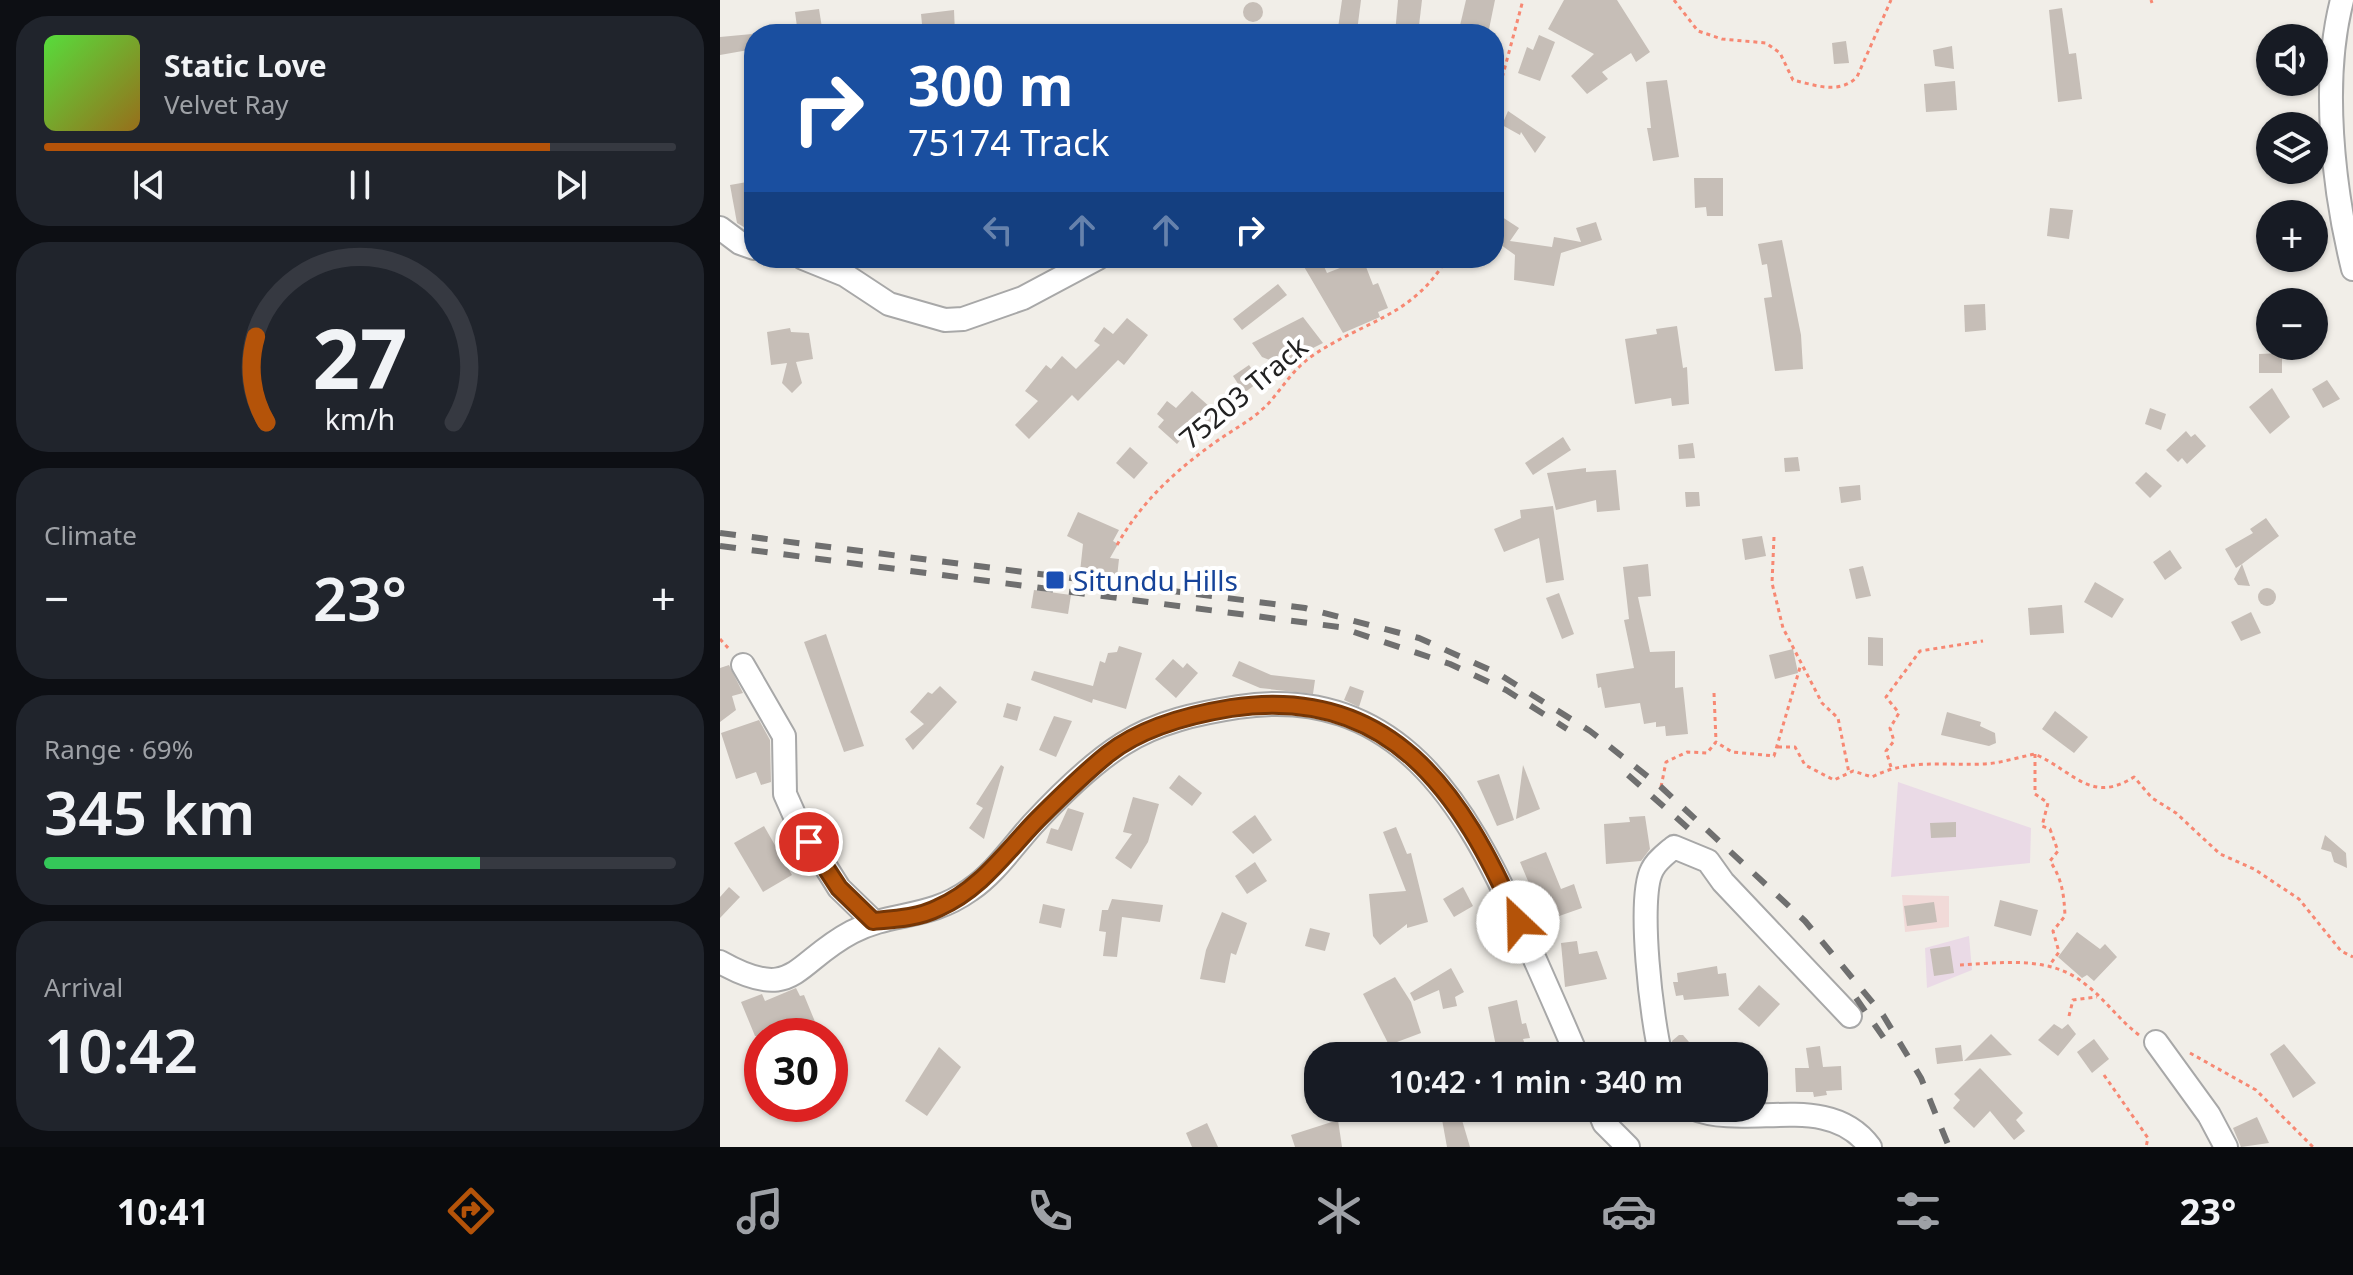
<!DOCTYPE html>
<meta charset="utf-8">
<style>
:root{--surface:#171b24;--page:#20242c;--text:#f1f3f6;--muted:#9ea1a6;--line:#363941;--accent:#b45309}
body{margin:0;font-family:"Noto Sans",sans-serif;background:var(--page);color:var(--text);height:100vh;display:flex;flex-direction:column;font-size:30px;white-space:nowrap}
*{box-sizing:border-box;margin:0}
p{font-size:26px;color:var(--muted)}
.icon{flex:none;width:44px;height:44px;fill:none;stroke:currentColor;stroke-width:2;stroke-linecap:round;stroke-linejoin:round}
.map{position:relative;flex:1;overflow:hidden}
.details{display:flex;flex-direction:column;gap:16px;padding:16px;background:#0d0f14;width:720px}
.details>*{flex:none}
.top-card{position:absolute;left:24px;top:24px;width:760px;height:244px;border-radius:32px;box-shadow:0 2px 6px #0004;background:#1a4fa0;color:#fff;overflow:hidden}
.controls{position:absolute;left:1536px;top:24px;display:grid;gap:16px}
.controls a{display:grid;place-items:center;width:72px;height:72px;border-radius:50%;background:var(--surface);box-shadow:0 2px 6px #0004;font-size:40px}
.speed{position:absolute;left:24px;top:1018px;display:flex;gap:16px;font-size:40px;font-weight:700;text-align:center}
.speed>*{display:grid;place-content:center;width:104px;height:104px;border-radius:50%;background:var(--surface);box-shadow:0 2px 6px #0004;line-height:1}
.speed .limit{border:12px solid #d22;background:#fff;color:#111}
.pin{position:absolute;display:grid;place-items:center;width:68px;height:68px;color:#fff;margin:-34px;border:4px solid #fff;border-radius:50%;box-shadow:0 2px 8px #0007}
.me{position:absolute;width:88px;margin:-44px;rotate:336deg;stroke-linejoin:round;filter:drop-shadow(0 0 6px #0008)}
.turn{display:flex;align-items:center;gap:28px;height:168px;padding:0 32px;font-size:36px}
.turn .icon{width:104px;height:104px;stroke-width:2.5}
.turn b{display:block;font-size:56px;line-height:68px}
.lanes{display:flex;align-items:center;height:76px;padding:0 32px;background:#0003;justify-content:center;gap:40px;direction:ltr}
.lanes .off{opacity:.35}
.big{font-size:60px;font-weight:600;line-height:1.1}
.details .card{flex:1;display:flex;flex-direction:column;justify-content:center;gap:12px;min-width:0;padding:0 28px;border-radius:32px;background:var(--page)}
.details .dial{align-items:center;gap:0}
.dial svg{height:208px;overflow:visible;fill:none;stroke:var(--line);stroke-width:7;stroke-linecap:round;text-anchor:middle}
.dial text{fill:var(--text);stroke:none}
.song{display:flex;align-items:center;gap:24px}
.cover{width:96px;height:96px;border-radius:12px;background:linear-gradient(135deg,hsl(110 70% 55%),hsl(40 70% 35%))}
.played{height:8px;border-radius:4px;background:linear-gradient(90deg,var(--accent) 80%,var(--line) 80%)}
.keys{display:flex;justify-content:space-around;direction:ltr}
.heat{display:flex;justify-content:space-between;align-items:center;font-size:44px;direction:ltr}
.charge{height:12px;border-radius:6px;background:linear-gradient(90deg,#34c759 69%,var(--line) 0)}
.trip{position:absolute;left:584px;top:1042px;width:464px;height:80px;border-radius:32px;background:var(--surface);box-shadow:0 2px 6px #0004;font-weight:600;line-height:80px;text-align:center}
.tab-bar{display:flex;height:128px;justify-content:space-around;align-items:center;background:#090b0e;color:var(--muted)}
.tab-bar .icon{width:56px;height:56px}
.tab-bar .current{color:var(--accent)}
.tab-bar b{font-size:36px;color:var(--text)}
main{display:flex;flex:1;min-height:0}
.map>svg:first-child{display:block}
.commercial{fill:#f1dad8}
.industrial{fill:#eadae6}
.building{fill:#c6beb7}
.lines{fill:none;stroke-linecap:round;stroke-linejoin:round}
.minor-casing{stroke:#a8a8a8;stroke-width:26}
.path{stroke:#f78873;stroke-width:3;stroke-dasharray:4 4;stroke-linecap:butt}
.minor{stroke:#fff;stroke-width:22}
.rail{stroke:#6f6f6f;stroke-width:6;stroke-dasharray:16 16;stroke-linecap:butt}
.route-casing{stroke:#753606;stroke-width:20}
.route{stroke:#b45309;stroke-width:14}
.transit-dot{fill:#1a4fb4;stroke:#fff;stroke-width:3}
.labels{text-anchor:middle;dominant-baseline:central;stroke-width:8;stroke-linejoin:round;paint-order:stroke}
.street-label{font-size:28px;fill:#212121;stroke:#fff}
.transit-label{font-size:28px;fill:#164399;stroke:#fff;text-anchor:start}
</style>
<main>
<section class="details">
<div class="card">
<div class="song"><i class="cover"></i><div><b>Static Love</b><p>Velvet Ray</p></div></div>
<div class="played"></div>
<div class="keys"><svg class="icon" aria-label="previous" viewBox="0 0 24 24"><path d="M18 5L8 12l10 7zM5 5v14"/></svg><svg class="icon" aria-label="pause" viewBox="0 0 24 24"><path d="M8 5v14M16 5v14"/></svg><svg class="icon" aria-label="next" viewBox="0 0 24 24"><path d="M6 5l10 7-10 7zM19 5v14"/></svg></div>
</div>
<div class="card dial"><svg viewBox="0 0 100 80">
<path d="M14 69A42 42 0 1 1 86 69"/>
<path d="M14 69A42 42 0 0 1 10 36" stroke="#b45309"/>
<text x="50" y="56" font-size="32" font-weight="700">27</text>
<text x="50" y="72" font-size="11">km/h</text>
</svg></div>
<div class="card"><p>Climate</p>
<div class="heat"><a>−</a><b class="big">23°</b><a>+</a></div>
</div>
<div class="card"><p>Range · 69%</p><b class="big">345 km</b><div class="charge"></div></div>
<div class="card"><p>Arrival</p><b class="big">10:42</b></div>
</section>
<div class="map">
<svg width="1633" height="1147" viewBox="0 0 1633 1147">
<rect width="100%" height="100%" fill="#f1eee8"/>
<path class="commercial" d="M1182,895l47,1v31l-44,5z"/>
<g class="industrial">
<path d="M1178,782l133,46 -1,35 -139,14z"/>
<path d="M1249,936l3,34 -45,18 -2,-40z"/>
</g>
<g class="building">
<path d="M622,0h19l-4,31 -19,-3z"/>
<path d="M678,0h24l-4,34h-23z"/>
<path d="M746,0h29l-7,34h-30z"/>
<path d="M844,0h53l33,52 -14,10 -5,-9 -29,19 6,7 -21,15 -16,-18 23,-22 -46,-25z"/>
<circle cx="533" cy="12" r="10"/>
<path d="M1342,8l7,46 7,-1 6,46 -24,3 -9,-92z"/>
<path d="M99,9l4,25h-25l-3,-22z"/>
<path d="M234,10l1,24h-32l-2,-20z"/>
<path d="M32,34l2,15 -34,6v-18z"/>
<path d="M819,35l16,7 -15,39 -22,-8 9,-26 6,3z"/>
<path d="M1126,41l3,22 -15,1 -2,-21z"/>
<path d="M1232,46l2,23 -19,-3 -2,-16z"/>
<path d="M947,80l12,77 -26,4 -6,-33h4l-5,-46z"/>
<path d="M1235,81l2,29 -31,2 -2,-28z"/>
<path d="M788,111l38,26 -11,16 -14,-21 -1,3 -18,-10z"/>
<path d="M974,178h29v38h-16l-1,-9 -11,1z"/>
<path d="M27,182l7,35v16l-17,-10 -7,-38z"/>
<path d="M1330,208l23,2 -4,29 -22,-3z"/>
<path d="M779,215l20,13 -9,13 42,6 2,-10 27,5 -5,-14 20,-6 6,18 -41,13 -7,33 -40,-6 1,-25 -21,-15v-18z"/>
<path d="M1062,240l19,95 2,34 -28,2 -11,-73 8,-1 -5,-33 -5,1 -4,-21z"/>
<path d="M592,258h8l7,15 36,-14 10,26 5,-2 10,25 -10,4 2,5 -37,16 -40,-68z"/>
<path d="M558,284l9,11 -45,35 -9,-11z"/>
<path d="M1265,304l1,26 -21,2 -1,-27z"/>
<path d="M583,317l20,26 -28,14 -5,11 -28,-11 -10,-14z"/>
<path d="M407,318l21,17 -24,30 -6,-5 -40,41 -6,-6 -43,44 -14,-14 23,-24 -13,-10 21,-26 5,4 11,-13 14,13 24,-24 -6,-4 10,-14 9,7z"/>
<path d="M957,326l6,42 4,-1 2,37 -17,2 -1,-8 -36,6 -10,-65 32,-5 -1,-5z"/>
<path d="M70,328l1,4 18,1 4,26 -17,3 6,21 -10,10 -10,-10 5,-20 -16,2 -4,-33z"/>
<path d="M1562,353v20h-23v-19z"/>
<path d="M529,365l11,16 -16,12 -11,-17z"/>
<path d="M1607,380l13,19 -17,9 -11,-19z"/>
<path d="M1552,388l18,29 -20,17 -21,-27z"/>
<path d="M472,391l28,25 -10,12 -9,-7 -3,4 -3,-3 -18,22 -19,-17 6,-7 -7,-6 10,-13 9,7z"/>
<path d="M1430,408l16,6 -5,16 -16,-6z"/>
<path d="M1466,431l5,6 4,-3 11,12 -19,18 -5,-6 -4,4 -12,-12z"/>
<path d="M843,437l8,13 -38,25 -8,-12z"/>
<path d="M973,443l2,15 -16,1 -1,-14z"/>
<path d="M410,447l18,16 -14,16 -18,-16z"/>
<path d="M1078,457l2,14 -15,1 -1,-14z"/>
<path d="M866,468v4l30,-2 4,40 -23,2 -1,-12 -40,10 -9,-37z"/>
<path d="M1426,472l16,14 -12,12 -15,-15z"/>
<path d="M1140,485l1,15 -20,3 -2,-16z"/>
<path d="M965,492h14l1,14 -14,1z"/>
<path d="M833,506l11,74 -18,3 -7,-45 -35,14 -10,-23 27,-11 -1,-8z"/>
<path d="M358,512l41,18 -6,11 5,3 -8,14 9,1 -2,18 -37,-5 3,-28 -16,-8z"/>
<path d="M1546,518l13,18 -37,28 8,22 -12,-1 -4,-6 8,-15 -6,4 -11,-19 28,-16 -3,-4z"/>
<path d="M1042,536l4,20 -21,4 -3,-21z"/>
<path d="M1450,550l12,18 -17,12 -12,-18z"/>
<path d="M928,564l3,32 -13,1 12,55 25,-1v37l8,-1 5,47 -22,2 -1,-10 -9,1v-5l-12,2 -4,-21 -35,5 -4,-21 -3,1 -2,-14 38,-6 -10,-48 5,-1 -6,-52z"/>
<path d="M1143,566l8,30 -15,3 -7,-30z"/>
<path d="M1375,582l29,17 -12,19 -28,-16z"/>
<circle cx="1547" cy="597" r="9"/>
<path d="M314,590l37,5 -3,19 -37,-6z"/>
<path d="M839,593l15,41 -12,5 -16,-41z"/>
<path d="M1342,605l2,28 -34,2 -2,-27z"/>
<path d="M1531,612l10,21 -20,8 -10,-19z"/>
<path d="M106,634l38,112 -20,6 -40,-110z"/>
<path d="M1148,637l15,1v28l-15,-1z"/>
<path d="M399,646l23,7 -16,56 -33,-10 -1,4 -61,-23 3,-9 59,15 7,-25 5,2 3,-10 9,-1z"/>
<path d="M1073,649l5,24 -23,6 -6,-24z"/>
<path d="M453,659l10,9 4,-5 11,10 -22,25 -21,-19z"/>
<path d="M519,661l32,14 44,5 -2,14 -53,-6 -28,-12z"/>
<path d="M9,665l14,28 -11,3 4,14 -16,12v-54z"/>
<path d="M220,686l17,16 -44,48 -8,-11 19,-15 -14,-12 18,-20 4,2z"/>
<path d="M630,686l14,5 -5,16 -15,-7z"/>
<path d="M287,703l14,4 -4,14 -14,-4z"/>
<path d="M1335,711l33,26 -14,16 -32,-24z"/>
<path d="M1227,712l34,10 -1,4 15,7 1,10 -7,3 -48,-11z"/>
<path d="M334,716l18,5 -16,36 -17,-7z"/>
<path d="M39,720l11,20 1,42 -10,3 -5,-13 -20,7 -15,-46z"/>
<path d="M281,765l3,2 -20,72 -15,-11 14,-20 -7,-4z"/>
<path d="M803,765l17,44 -24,10z"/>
<path d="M779,774l15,46 -17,6 -20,-45z"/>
<path d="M459,775l23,18 -10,13 -23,-18z"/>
<path d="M413,797l26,7 -11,38 -17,27 -16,-11 17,-24 -9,-2z"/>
<path d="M348,808l16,5 -12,38 -26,-8 5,-15 7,2z"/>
<path d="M535,815l17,25 -19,14 -21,-22z"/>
<path d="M925,816l5,33 -9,12 -35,3 -2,-40 26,-2 -1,-5z"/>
<path d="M1236,822v15l-25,1 -1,-15z"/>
<path d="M44,826l28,49 -29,17 -29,-49z"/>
<path d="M676,827l11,27 4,-1 17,69 -21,6v-4l-27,21 -7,-9 -4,-42 37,-3 -23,-59z"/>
<path d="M1605,835l21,18 1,15 -13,-6 -3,-10 -10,-3z"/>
<path d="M826,852l15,37 13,-5 8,24 -37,13 -25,-59z"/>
<path d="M535,862l12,19 -20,13 -12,-18z"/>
<path d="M9,887l11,10 -20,21v-21z"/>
<path d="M743,887l10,19 -19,11 -11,-18z"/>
<path d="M392,899l51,6 -3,17 -38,-5 -5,40 -14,-1 3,-24 -7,-1 3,-21h6z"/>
<path d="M1280,900l38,10 -7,26 -37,-10z"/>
<path d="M1214,902l3,20 -30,4 -3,-20z"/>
<path d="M323,904l22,5 -4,19 -22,-5z"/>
<path d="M502,912l25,11 -11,32 -5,-2 -6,30 -25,-4 6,-29z"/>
<path d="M590,928l20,5 -5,18 -20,-5z"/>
<path d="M1357,932l23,17 5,-5 12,13 -23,24 -7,-6 -5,3 -24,-21z"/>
<path d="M857,941l2,13 18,-3 10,28 -42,8 -4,-44z"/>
<path d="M1230,946l4,27 -20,3 -4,-27z"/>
<path d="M997,966l1,8 8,-1 3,23 -45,4 -1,-5 -7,1 -3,-14h5l-1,-9z"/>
<path d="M731,968l13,24 -9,5 2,9 -14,3 -4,-19 -25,11 -4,-8z"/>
<path d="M675,977l16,25 10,31 -32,12 -26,-51z"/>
<path d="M1039,985l21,19 -21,23 -21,-18z"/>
<path d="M76,988l4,8 4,-1 14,34 -17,7h-46l-14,-34 21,-8 3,7z"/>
<path d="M797,1000l5,24 4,-1 4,15 -7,1 6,17h-31l-10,-49z"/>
<path d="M1334,1024l8,5 6,-5 8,10 -18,22 -20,-16z"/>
<path d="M1271,1034l21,21 -48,6z"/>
<path d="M959,1035h4l18,21h-26l-3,-15z"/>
<path d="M1374,1039l15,20 -17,14 -15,-21z"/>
<path d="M1564,1044l32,39 -23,15 -23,-44z"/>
<path d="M1241,1045l2,16 -26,3 -2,-16z"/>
<path d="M1100,1046l3,21 18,-1 1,24 -16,1 1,4 -13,2 -1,-5h-17l-1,-24h14l-3,-20z"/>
<path d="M219,1047l22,20 -34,49 -22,-15z"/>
<path d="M1260,1068l43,45 -7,7 9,11 -11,9 -24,-29 -16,17 -21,-20 7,-8 -6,-6z"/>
<path d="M739,1110l11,37h-23l-6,-33z"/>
<path d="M1537,1117l12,26 -28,4 -8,-19z"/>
<path d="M618,1120l4,27h-47l-4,-12z"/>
<path d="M487,1123l11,24h-26l-6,-14z"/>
</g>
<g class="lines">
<g class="minor-casing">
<g id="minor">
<path d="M1622,0c-21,81 -9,188 11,269"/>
<path d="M0,228l20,15 14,5"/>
<path d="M83,258l42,17 44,29 56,16 18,-1 60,-21 75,-40"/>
<path d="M23,665l41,71 1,58 12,27 42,67 34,33"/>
<path d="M0,962c75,42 73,1 132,-30 40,-21 76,-12 118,-42 25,-17 43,-44 63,-66 26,-28 58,-60 90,-80 34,-22 76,-31 115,-37 158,-24 228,97 283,221 19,43 38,85 56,128"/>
<path d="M1436,1042l53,73 17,32"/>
<path d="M941,1056c-9,-33 -24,-158 -9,-186 4,-9 15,-17 22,-23l34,14 15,21 127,134"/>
<path d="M878,1108l6,15 24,24"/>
<path d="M972,1108c56,23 136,-18 178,39"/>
</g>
</g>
<g class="path">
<path d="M954,0l24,31 24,8 44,4 14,10 13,27c22,5 46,15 64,-3l34,-77"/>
<path d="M1431,0l1,3"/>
<path d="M774,108l29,-108"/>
<path d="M1054,537l-2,46 11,45 39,75 16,15 11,55"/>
<path d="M397,545c25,-44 59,-75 100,-104 17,-12 35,-21 50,-36 15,-16 25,-35 45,-49 51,-35 101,-39 135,-98"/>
<path d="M0,639l10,11"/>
<path d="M994,693l2,48"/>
<path d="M1058,747h17l10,18 29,15 19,-9 19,6c37,-19 73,-11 113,-13 16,-1 34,-7 50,-10 41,19 56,50 99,23l18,21 24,15 44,41 34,15 45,30 42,52 12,6"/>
<path d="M1315,754v40l13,9 -6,23 8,3 8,22 -8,10c12,18 14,33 15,55l-12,15 6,21 -10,14"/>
<path d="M1171,767l-5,-16 8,-10 -4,-13 9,-15 -13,-16 34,-46 63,-10"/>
<path d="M941,787l5,-25 21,-10 20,1 9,-11 16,10 42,4 27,-92"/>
<path d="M1240,965c42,-2 90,-10 125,19 20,15 34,36 54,51"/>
<path d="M1349,1016l4,-16 24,-3"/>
<path d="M1470,1053l66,37 57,57"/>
<path d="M1384,1075l44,63 -2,9"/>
</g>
<use href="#minor" class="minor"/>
<g class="rail">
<path d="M0,533l585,75 114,30 80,36 91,57 71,56 144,134 78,94 38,63 28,69"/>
<path d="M0,546l619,81 111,37 56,26 61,39"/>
<path d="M908,775l60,53"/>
<path d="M1136,998l32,46"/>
</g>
</g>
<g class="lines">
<g class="route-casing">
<path id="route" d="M89,842l30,46 34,33c22,-2 45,-3 65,-13 43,-19 67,-55 99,-88 22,-22 46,-46 71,-66 34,-27 80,-39 123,-46 158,-24 231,84 287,214"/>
</g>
<use href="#route" class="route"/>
</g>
<rect class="transit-dot" x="325" y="570" width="20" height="20" rx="4"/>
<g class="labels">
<g class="street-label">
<text transform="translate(523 392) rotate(-40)">75203 Track</text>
</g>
<g class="transit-label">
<text x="353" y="580">Situndu Hills</text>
</g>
</g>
</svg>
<div class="controls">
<a><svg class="icon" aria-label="sound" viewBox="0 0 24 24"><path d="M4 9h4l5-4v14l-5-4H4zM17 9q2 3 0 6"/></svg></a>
<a><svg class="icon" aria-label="layers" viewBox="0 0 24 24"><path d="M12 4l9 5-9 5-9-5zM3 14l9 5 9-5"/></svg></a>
<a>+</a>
<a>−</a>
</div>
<div class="speed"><div class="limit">30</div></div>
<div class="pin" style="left:89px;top:842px;background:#d93025"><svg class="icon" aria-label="arrive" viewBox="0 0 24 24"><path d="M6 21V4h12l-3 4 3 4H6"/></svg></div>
<svg class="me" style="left:798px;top:922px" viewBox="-20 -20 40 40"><circle r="19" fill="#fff"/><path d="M0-13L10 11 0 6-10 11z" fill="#b45309"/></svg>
<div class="trip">10:42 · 1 min · 340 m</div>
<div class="top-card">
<div class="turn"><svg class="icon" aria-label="right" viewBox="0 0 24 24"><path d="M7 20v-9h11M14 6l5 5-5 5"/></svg><div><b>300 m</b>75174 Track</div></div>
<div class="lanes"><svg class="icon off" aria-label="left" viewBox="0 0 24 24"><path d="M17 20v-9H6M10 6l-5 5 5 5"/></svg><svg class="icon off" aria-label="ahead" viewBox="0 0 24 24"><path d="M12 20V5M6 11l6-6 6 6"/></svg><svg class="icon off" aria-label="ahead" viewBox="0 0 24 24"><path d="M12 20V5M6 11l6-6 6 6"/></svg><svg class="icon" aria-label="right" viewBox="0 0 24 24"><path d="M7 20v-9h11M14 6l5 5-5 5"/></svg></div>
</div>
</div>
</main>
<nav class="tab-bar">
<b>10:41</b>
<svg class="icon current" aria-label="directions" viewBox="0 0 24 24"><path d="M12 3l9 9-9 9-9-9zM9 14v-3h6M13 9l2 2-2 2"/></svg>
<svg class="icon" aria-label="music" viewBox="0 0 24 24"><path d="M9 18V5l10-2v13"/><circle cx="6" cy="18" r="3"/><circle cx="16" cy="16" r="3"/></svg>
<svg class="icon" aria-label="phone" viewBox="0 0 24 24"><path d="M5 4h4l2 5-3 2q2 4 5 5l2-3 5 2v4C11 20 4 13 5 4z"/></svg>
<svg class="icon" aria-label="climate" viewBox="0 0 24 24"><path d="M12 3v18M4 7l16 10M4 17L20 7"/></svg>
<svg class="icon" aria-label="car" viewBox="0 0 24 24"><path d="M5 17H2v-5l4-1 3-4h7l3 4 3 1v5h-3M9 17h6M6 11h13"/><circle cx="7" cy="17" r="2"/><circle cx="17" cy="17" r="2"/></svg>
<svg class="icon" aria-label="filters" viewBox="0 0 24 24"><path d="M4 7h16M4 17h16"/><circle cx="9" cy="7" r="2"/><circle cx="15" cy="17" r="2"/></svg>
<b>23°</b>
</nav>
